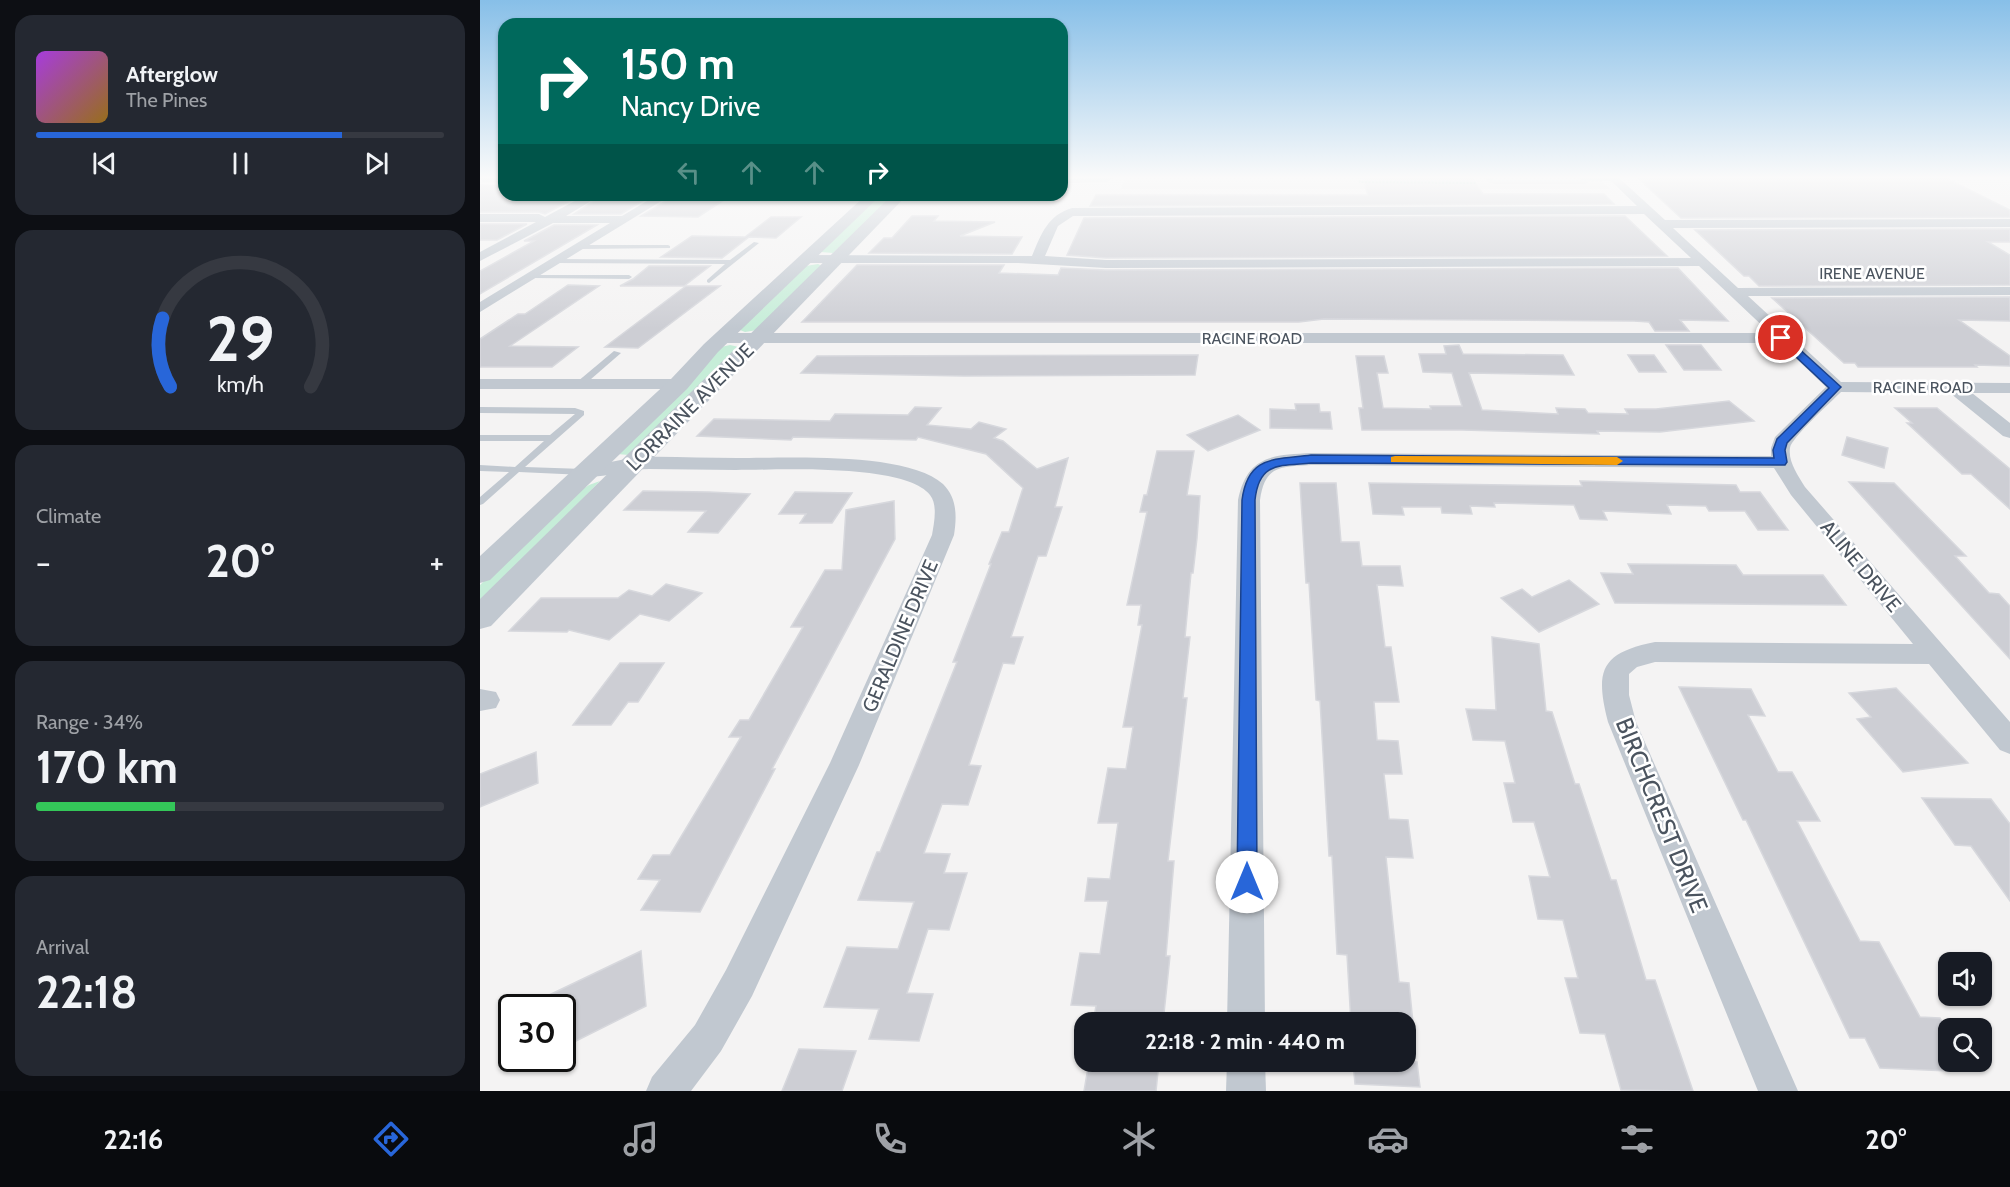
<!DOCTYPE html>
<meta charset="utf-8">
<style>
:root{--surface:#171b24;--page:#242831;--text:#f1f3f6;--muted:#9ea1a6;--line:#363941;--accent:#2866d9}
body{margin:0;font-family:Cabin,sans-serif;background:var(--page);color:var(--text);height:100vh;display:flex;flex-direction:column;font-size:22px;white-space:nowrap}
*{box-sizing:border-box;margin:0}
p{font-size:20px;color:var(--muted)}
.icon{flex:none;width:33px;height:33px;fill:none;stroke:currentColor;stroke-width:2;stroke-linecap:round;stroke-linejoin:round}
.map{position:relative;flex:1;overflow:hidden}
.details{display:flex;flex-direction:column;gap:15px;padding:15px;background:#0d0f14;width:480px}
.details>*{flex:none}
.banner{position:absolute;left:18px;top:18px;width:570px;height:183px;border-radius:18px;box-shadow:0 2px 4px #0004;background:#00695c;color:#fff;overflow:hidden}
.fabs{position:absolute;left:1458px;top:952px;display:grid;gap:12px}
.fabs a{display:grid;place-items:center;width:54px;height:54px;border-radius:12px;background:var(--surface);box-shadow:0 2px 4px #0004;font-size:30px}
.speed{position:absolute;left:18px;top:994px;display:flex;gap:12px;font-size:30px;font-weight:700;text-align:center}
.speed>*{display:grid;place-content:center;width:78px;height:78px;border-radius:50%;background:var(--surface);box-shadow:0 2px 4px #0004;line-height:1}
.speed .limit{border:3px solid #111;border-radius:9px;background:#fff;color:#111}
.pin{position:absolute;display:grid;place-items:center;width:51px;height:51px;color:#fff;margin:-26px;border:3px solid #fff;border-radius:50%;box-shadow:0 2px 6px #0007}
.me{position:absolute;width:66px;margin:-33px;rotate:0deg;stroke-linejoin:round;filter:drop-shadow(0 0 4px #0008)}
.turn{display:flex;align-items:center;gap:21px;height:126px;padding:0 24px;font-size:27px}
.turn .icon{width:78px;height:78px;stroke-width:2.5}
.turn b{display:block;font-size:42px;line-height:51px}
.lanes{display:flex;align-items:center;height:57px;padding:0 24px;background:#0003;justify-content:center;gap:30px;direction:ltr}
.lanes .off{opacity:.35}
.big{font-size:45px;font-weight:800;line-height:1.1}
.details .card{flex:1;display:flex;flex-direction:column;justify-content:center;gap:9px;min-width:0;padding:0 21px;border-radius:18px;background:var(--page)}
.details .dial{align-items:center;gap:0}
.dial svg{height:156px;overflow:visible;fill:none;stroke:var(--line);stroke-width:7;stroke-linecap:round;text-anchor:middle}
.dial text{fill:var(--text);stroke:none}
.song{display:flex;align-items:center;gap:18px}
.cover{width:72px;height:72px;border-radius:9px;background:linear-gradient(135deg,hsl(280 70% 55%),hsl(40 70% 35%))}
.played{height:6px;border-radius:3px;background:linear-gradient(90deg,var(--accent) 75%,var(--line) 75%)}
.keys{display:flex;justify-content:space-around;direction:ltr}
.heat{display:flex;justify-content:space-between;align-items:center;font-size:33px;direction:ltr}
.charge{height:9px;border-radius:4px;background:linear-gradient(90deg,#34c759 34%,var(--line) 0)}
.trip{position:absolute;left:594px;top:1012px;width:342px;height:60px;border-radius:18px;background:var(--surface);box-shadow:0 2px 4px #0004;font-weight:800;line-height:60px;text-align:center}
.dock{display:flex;height:96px;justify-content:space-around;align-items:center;background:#090b0e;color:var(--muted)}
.dock .icon{width:42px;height:42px}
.dock .current{color:var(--accent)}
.dock b{font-size:27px;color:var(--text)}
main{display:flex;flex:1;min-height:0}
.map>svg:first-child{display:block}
.education{fill:#e5e4e4}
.green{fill:#c6edd8}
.building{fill:#cdced4;stroke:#d7d8dd;stroke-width:1.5}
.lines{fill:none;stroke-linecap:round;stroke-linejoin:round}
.path{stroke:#80c9ab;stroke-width:2;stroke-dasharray:2 1.5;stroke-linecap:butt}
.service{fill:#c1c8d0;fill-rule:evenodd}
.minor{fill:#c1c8d0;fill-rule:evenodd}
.tertiary{fill:#c1c8d0;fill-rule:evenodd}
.route{fill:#2866d9;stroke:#1a428d;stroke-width:1.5}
.slow{fill:#f59e0b}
.labels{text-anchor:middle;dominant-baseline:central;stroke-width:5;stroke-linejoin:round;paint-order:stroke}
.far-street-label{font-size:16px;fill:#4b545f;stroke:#fff}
.street-label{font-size:20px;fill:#4b545f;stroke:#fff}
.near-street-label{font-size:24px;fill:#4b545f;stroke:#fff}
</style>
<main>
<section class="details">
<div class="card">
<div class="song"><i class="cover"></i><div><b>Afterglow</b><p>The Pines</p></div></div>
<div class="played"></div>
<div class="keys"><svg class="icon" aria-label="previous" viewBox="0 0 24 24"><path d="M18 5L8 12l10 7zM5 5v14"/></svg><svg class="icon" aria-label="pause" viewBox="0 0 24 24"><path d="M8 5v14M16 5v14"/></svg><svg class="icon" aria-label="next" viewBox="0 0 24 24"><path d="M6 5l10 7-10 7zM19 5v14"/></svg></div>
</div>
<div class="card dial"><svg viewBox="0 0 100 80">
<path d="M14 69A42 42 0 1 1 86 69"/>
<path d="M14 69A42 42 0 0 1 10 34" stroke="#2866d9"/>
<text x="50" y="56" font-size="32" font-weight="700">29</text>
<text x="50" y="72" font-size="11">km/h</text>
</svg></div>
<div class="card"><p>Climate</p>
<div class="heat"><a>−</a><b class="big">20°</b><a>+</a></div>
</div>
<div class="card"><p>Range · 34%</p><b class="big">170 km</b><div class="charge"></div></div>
<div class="card"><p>Arrival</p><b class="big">22:18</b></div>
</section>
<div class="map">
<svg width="1530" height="1091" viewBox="0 0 1530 1091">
<rect width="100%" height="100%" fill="#f4f3f3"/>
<path class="education" d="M646,177h472l12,12h-489z"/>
<g class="green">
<path d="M400,195h15l-62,58 -12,-1z"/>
<path d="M338,264l4,2 -65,64 -12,2 -5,-2 66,-64z"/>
<path d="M250,345l9,2 -110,108 -12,-1 104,-107z"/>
<path d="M120,481l-120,125v-21l95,-91 14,-9z"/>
</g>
<g class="building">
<path d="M882,177h110l11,17h121l10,10 -524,2 6,-11h272z"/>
<path d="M1158,178h308l64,32v7l-329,1z"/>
<path d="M0,185l24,1v9h77l-36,19 -6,-2h-59z"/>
<path d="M123,195h42l-4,2h8l-28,17h-47z"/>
<path d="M191,198h56l-29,19 -57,-1z"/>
<path d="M432,216h26l-4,5 61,1 -35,14 62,1 -10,17 -143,-1 15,-15h8z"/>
<path d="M1145,216l42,40 -561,2 -39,-3 17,-37z"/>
<path d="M291,217h30l-25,21 -27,-1 -27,21 -61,-1 31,-21 53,1z"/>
<path d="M0,224h47l-30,16h-17z"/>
<path d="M74,225h43l-117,69v-23l54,-30h-10z"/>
<path d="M1530,229v13h-22l22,13v30l-251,1 -10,-10h-5l-49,-46z"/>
<path d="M377,265h147l-5,8 59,2 3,-7 45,2 572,-2 50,53 -48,-1 9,11h-34l-6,-9 -15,-1 -310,-2 -25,3h-497z"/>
<path d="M169,266h61l-26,20h-64l13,-7z"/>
<path d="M88,285l31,1 -89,60 68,1 -26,20h-72v-28l38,-25h7z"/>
<path d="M206,286h34l-82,62 -33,-1z"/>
<path d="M1530,297v24l-51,-1 51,36v10l-35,-1 2,2h-119l-3,-4h-11l-72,-65z"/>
<path d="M979,345l4,9 100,1 11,20 -105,-2 13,37 76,4 -2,-6 29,1 3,4 40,1 -3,-5h31l73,-8 25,20 -94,11 -63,-1 2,3 -137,-4h-100l-3,-22h4l-7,-52h28l4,17h-11l6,35 48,1 -1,-3h32l-10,-33 -29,-1 -4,-18h27l-2,-8z"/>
<path d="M1186,345h35l20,25h-37z"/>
<path d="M718,355l-3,20 -231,1 -163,-3 16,-17z"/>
<path d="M1148,355h26l12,17h-27z"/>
<path d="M815,404h24l1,8h10l2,17 -62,-1v-19l26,1z"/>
<path d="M435,407l26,1 -14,17 44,4 8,-7 27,7 -12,9 9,3 34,28 31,-11 -13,49h7l-16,49h-8l-27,81h12l-9,27 -11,-1 -34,102 12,1 -13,39 -26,-1 -18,49 26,1 -6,19h23l-18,57 -21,-1 -21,64 26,1 -14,47 -50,-2 10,-30 -55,-2 23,-60 51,2 16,-47 -56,-2 19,-48h3l36,-88 41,-102h-4l38,-98h-2l13,-32h7l14,-44 -37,-34 -68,-17 -2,3 -123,-3 -2,3 -94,-4 17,-17 116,2 5,-7 73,1z"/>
<path d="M1415,408h42l73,61v40l-39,-35h-9l-55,-51h5z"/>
<path d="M758,415l22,15 -52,21 -21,-16z"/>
<path d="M1367,437l41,11 -4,20 -42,-13z"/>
<path d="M677,451h37l-7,44 13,1 -3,42 -4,35h-2l-6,64h5l-7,61h4l-19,163h6l-8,95h4l-7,67h-70l3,-17 -25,-1 9,-52 20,1 8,-53h-23l3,-23 22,1 8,-56h-20l10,-55 18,1 7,-42h-10l19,-102h-4l3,-20h-14l20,-93h-7l4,-17h3z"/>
<path d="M1100,481l156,4 4,7h20l28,38h-30l-13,-19h-36l-3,-5 -39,-1 4,9 -68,-3 4,9 -27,-1 -6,-14 -80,-2 1,4 -25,-1 2,8 -30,-1 -1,-6h-39l2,8 -31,-1 -4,-31 213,3z"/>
<path d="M1369,482l45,1 72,73h-11l34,37 10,1 11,12v53z"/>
<path d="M820,483h36l5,59h18l3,24h38l3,20 -26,-1 8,62h6l8,55h-25l3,38 21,1 4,33h-18l5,45 19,1 5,38 -27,-1 13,125 10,1 4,40h-62l-4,-68 -10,-1 -5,-98h-3l-9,-155 -4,-1 -7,-117h-3z"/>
<path d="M163,491l66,1 41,2 -32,39 -30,-1 18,-21 -82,-1z"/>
<path d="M315,492l57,1 -20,30h-32l6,-9h-27z"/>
<path d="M414,501l1,38 -123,230h3l-75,143 -59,-2 19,-30 -22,-1 15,-24h17l71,-118h-12l11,-17h9l54,-93h-12l34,-57h17l4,-60z"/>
<path d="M1148,564l108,1 7,10h80l23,30 -231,-2 -14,-30 32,1z"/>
<path d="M1089,580l30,24 -60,28 -38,-34 21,-9 10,8z"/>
<path d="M186,584l36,9 -33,28 -29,-7 -31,26 -40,-10 -2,2 -58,-1 32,-33h77l11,-8 23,6z"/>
<path d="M1012,637l47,7 7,67 6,1 23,72h4l32,96h5l30,100h9l38,111 -72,-1 -16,-56 -25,-1 -15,-55h13l-15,-58 -25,-1 -9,-43 21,1 -16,-55h-21l-9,-39h11l-10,-42 -32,-1 -7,-31 30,1z"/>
<path d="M140,663h44l-26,39h-10l-17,23h-38z"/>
<path d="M1199,687l72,2 14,27 -17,-1 30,57h14l28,49h-23l63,120 19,1 41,75 20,1 8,15v38l-68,-3 -15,-30h-15l-104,-218h-3z"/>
<path d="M1416,688l72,75 -65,9 -46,-53 14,-2 -22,-24z"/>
<path d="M56,752l2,31 -58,24v-33z"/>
<path d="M1442,798l69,1 19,25v77l-39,-55 -16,-1z"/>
<path d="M161,951l5,55 -84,42v-40h-40z"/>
<path d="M319,1049l57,2 -14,40h-60z"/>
<path d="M609,1062h70l-3,29h-72z"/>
<path d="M873,1062h64l3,25 -65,-3z"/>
</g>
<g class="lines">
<path class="path" d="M878,177l2,5 116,1"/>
<g class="service">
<path d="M629,177h6l-8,5 -45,1v-4l44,-1z"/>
<path d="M1004,177h5l5,3h87l-3,-3h36l3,2 -3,2h-28l2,1 -3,2h-91l-6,-2z"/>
<path d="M274,242l5,1 -50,40 -2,-1v-2l18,-16 -168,-1 -3,-2 3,-2 173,1z"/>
<path d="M188,245l2,1v2l-90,1 -3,-2 3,-2z"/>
<path d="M51,275h98l3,2 -3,2 -96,-1 -2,-1z"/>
<path d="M134,351l7,2 -38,33h-6v-4z"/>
<path d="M0,407l95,1 9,3v4l-59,52 59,2 5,3 -5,3 -65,-3 -36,32 -3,1v-8l29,-25 -29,-1v-6l35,2 29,-26h-64v-6h70l25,-21 -95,-1z"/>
</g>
<g class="minor">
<path d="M0,177h24v5h-22z"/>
<path d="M1127,177h11l47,43 345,-1v8l-337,1 65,60 272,-1v8l-262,1 93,86 169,1v10h-38l38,30v15l-7,-2 -53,-43 -109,-1c-9,9 -50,46 -51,56 -2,14 8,27 15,39l205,235v32l-10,-4 -71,-86 -274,-2 -18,5 -8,7v21l7,27 162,369h-40l-150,-369c-13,-51 -8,-69 47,-80l258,2 -122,-149 -17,-27 -463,-3c-31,2 -46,0 -51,35l5,523h-38l11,-523c9,-44 34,-45 73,-47l460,3v-8l4,-11 51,-50 -46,-44h-1058l-8,-5 8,-5h1048l-71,-67 -593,2 -88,-5h-213l-7,-4 7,-4 227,1c9,-22 16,-41 40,-48l565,-2zM1164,214l47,44 -585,2 -61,-4 13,-30 15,-10z"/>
<path d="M106,195h15l-35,21h56l35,-21h14l-191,117v-10l130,-79h-57l-73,38v-9l56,-30h-56v-8h59l6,3z"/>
<path d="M0,379h199l6,1 3,4 -3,4 -6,1h-199z"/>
<path d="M156,457c34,-1 67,1 101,1 48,0 170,-7 206,26 14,14 14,32 11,51l-95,230 -107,231 -31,55 -30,40h-45l6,-14 43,-52 31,-55 104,-207 102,-228c2,-12 6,-30 -2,-40 -25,-32 -154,-25 -194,-25 -29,0 -58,-1 -87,-1 -20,0 -53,11 -69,7l-3,-4 3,-4z"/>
<path d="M0,689l16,3 4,8 -4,8 -16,3z"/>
<path d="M747,1062h38l1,29h-40z"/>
</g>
<g class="tertiary">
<path d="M386,195h15l-163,157 -31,37 -197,191 -10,3v-27l191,-177 33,-35z"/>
<path d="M412,195h15l-416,431 -11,3v-30z"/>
</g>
</g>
<linearGradient id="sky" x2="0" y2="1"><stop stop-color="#87bfe8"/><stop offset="0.54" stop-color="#fafafa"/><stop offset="1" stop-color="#fafafa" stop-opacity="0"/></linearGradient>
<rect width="1530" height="329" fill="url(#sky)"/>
<path class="route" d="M1298,336h7l56,51 -54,56 -2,7 2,12 -2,3 -474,-2c-32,3 -52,-1 -56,37l2,382 -3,6 -7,3 -7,-3 -3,-6 5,-382c6,-45 32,-40 69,-45l463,3 -1,-8 4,-11 52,-51 -51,-48z"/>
<path class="slow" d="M915,456l222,1 6,4 -6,4 -226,-3v-5z"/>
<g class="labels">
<g class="far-street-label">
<text x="1392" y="273">IRENE AVENUE</text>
<text x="772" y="338">RACINE ROAD</text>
<text x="1443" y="387">RACINE ROAD</text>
</g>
<g class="street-label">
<text transform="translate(210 407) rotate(-45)">LORRAINE AVENUE</text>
<text transform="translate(1381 566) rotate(50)">ALINE DRIVE</text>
<text transform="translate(420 636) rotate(-67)">GERALDINE DRIVE</text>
</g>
<g class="near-street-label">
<text transform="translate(1182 815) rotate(68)">BIRCHCREST DRIVE</text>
</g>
</g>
</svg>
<div class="fabs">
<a><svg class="icon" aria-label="sound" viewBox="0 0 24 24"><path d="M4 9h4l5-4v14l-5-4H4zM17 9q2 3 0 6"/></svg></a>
<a><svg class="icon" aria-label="search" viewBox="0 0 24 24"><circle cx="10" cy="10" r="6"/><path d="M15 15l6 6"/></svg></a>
</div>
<div class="speed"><div class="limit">30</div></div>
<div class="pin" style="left:1301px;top:338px;background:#d93025"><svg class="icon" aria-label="arrive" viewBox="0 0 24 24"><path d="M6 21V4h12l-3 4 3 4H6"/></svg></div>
<svg class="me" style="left:767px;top:882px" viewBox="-20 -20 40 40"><circle r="19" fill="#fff"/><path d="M0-13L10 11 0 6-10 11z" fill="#2866d9"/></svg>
<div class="trip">22:18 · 2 min · 440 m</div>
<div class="banner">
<div class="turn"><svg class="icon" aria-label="right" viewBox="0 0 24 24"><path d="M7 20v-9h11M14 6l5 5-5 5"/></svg><div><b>150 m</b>Nancy Drive</div></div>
<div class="lanes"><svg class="icon off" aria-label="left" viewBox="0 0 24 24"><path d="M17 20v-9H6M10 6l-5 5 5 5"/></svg><svg class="icon off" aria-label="ahead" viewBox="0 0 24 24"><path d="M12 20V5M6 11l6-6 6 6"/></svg><svg class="icon off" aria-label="ahead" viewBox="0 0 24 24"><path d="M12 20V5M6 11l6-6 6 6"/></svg><svg class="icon" aria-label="right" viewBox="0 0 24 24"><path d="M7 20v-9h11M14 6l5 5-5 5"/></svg></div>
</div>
</div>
</main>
<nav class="dock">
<b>22:16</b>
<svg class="icon current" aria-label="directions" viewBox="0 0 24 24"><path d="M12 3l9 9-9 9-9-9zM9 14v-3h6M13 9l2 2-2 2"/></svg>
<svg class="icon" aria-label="music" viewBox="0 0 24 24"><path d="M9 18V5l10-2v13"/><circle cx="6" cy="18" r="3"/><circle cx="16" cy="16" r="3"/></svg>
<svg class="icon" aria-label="phone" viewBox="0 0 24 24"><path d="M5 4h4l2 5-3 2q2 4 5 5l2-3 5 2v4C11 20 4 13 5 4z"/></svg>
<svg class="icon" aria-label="climate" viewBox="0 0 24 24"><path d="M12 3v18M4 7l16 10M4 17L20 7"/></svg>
<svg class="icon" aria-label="car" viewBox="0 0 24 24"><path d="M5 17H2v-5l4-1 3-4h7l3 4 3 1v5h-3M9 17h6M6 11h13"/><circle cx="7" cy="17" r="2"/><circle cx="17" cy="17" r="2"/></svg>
<svg class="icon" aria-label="filters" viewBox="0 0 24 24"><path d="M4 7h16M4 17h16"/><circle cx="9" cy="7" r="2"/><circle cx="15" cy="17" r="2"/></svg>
<b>20°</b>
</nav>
